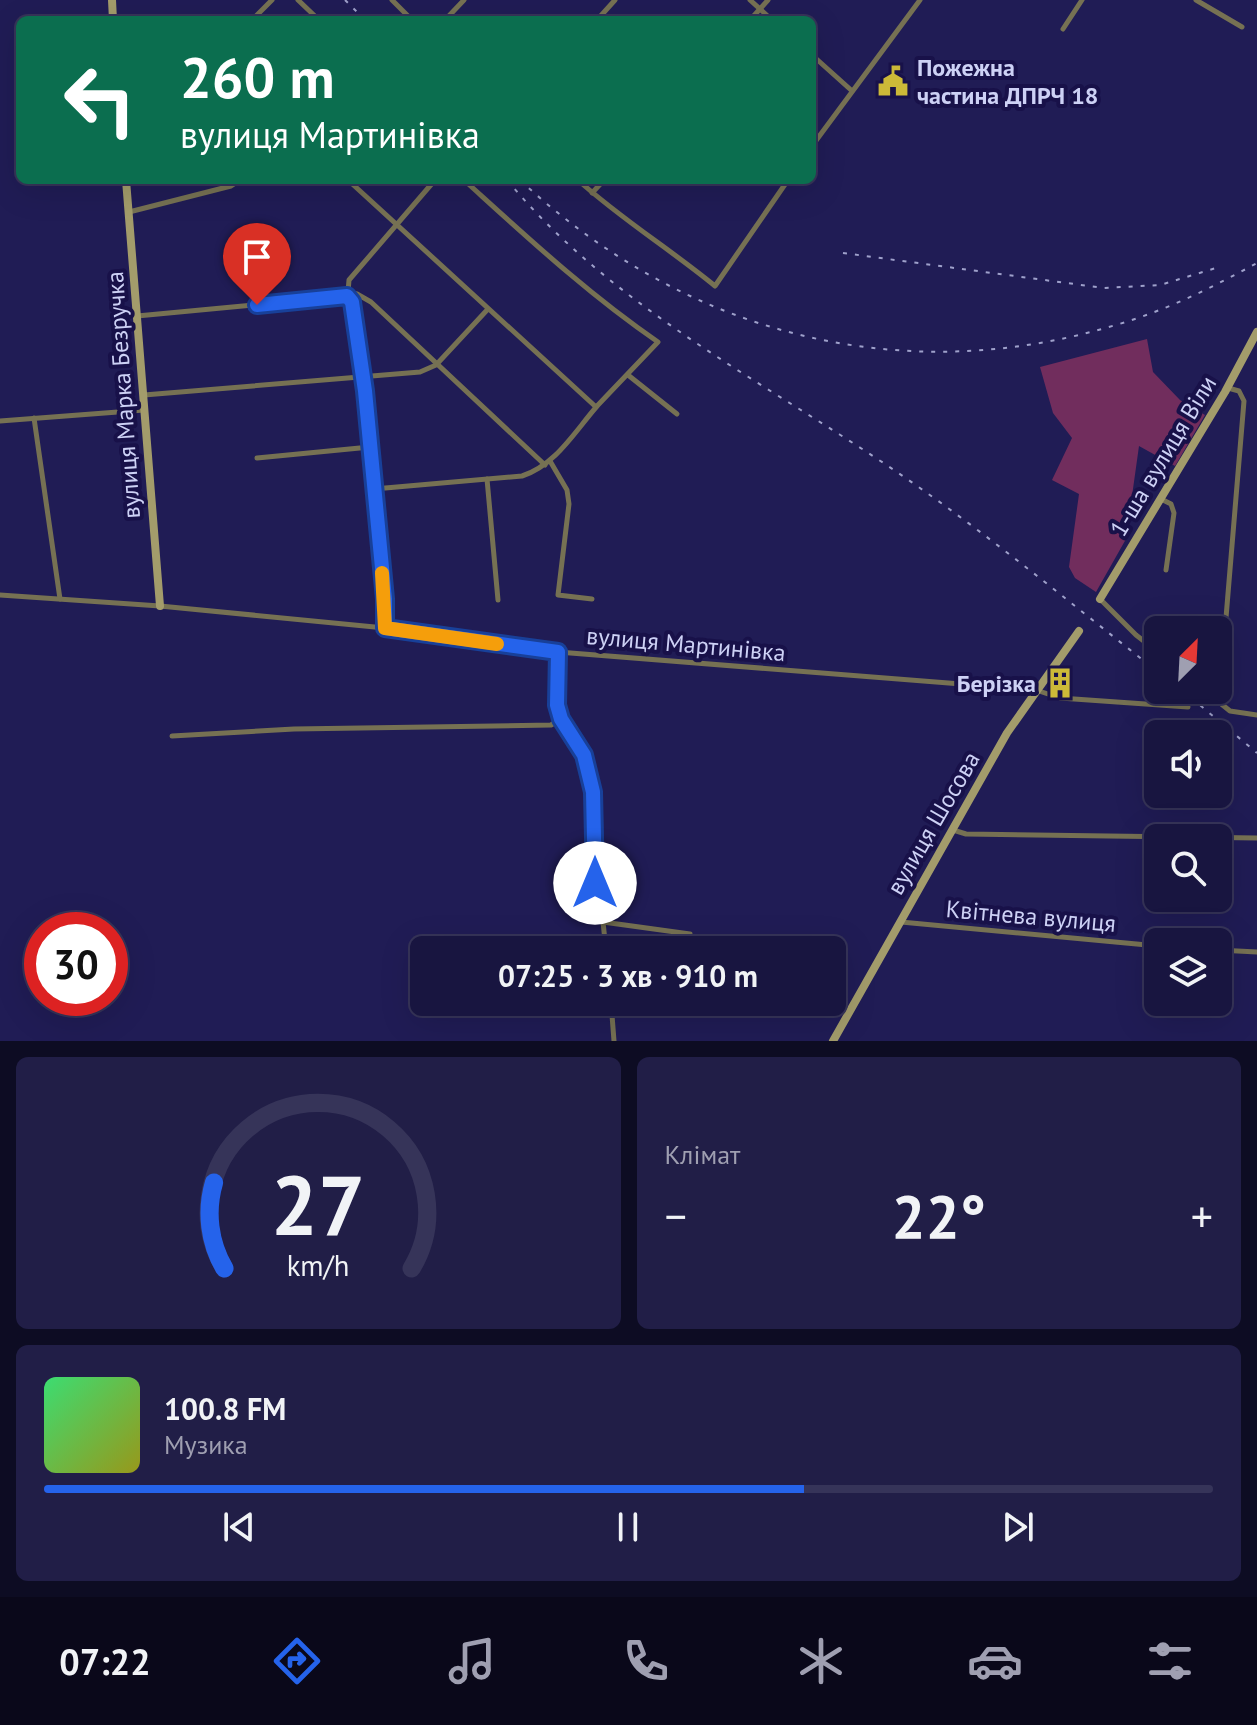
<!DOCTYPE html>
<html lang="uk">
<meta charset="utf-8">
<style>
:root{--surface:#181540;--page:#211e47;--text:#f1f3f6;--muted:#9f9fb1;--line:#363459;--accent:#2563eb}
body{margin:0;font-family:"PT Sans",sans-serif;background:var(--page);color:var(--text);height:100vh;display:flex;flex-direction:column;font-size:30px;white-space:nowrap}
*{box-sizing:border-box;margin:0}
p{font-size:26px;color:var(--muted)}
.icon{flex:none;width:44px;height:44px;fill:none;stroke:currentColor;stroke-width:2;stroke-linecap:round;stroke-linejoin:round}
.map{position:relative;height:1041px;overflow:hidden}
.sheet{display:flex;flex-direction:column;gap:16px;padding:16px;background:#0d0c23;flex:1}
.sheet>*{flex:none}
.guide{position:absolute;left:16px;top:16px;width:800px;height:168px;border-radius:12px;box-shadow:0 8px 32px #0002,0 0 0 2px var(--line);background:#0b6e4f;color:#fff;overflow:hidden}
.needle{width:52px;rotate:24deg}
.controls{position:absolute;left:1144px;top:616px;display:grid;gap:16px}
.controls a{display:grid;place-items:center;width:88px;height:88px;border-radius:12px;background:var(--surface);box-shadow:0 8px 32px #0002,0 0 0 2px var(--line);font-size:40px}
.speed{position:absolute;left:24px;top:912px;display:flex;gap:16px;font-size:40px;font-weight:700;text-align:center}
.speed>*{display:grid;place-content:center;width:104px;height:104px;border-radius:50%;background:var(--surface);box-shadow:0 8px 32px #0002,0 0 0 2px var(--line);line-height:1}
.speed .limit{border:12px solid #d22;background:#fff;color:#111}
.pin{position:absolute;display:grid;place-items:center;width:68px;height:68px;color:#fff;margin:-82px -34px;border-radius:50% 50% 50% 0;rotate:-45deg;box-shadow:0 0 8px #0007}
.pin .icon{rotate:45deg}
.me{position:absolute;width:88px;margin:-44px;rotate:0deg;stroke-linejoin:round;filter:drop-shadow(0 0 6px #0008)}
.turn{display:flex;align-items:center;gap:28px;height:168px;padding:0 32px;font-size:36px}
.turn .icon{width:104px;height:104px;stroke-width:2.5}
.turn b{display:block;font-size:56px;line-height:68px}
.big{font-size:60px;font-weight:600;line-height:1.1}
.sheet .tile{flex:1;display:flex;flex-direction:column;justify-content:center;gap:12px;min-width:0;padding:0 28px;border-radius:12px;background:var(--page)}
.sheet .dial{align-items:center;gap:0}
.dial svg{height:208px;overflow:visible;fill:none;stroke:var(--line);stroke-width:7;stroke-linecap:round;text-anchor:middle}
.dial text{fill:var(--text);stroke:none}
.song{display:flex;align-items:center;gap:24px}
.cover{width:96px;height:96px;border-radius:12px;background:linear-gradient(135deg,hsl(140 70% 55%),hsl(60 70% 35%))}
.played{height:8px;border-radius:4px;background:linear-gradient(90deg,var(--accent) 65%,var(--line) 65%)}
.keys{display:flex;justify-content:space-around;direction:ltr}
.heat{display:flex;justify-content:space-between;align-items:center;font-size:44px;direction:ltr}
.sheet .tiles{flex:1;display:grid;gap:16px;grid-template-columns:1fr 1fr}
.tile:last-child{grid-column:span 2}
.trip{position:absolute;left:410px;top:936px;width:436px;height:80px;border-radius:12px;background:var(--surface);box-shadow:0 8px 32px #0002,0 0 0 2px var(--line);font-weight:600;line-height:80px;text-align:center}
.tab-bar{display:flex;height:128px;justify-content:space-around;align-items:center;background:#0a081a;color:var(--muted)}
.tab-bar .icon{width:56px;height:56px}
.tab-bar .active{color:var(--accent)}
.tab-bar b{font-size:36px;color:var(--text)}
.map>svg:first-child{display:block}
.green{fill:#712d5d}
.lines{fill:none;stroke-linecap:round;stroke-linejoin:round}
.street{stroke:#767153;stroke-width:5}
.secondary{stroke:#a39c6b;stroke-width:8}
.rail{stroke:#9fa1cb;stroke-width:2;stroke-dasharray:4 8;stroke-linecap:butt}
.route-casing{stroke:#184099;stroke-width:20}
.route{stroke:#2563eb;stroke-width:14}
.slow{stroke:#f59e0b;stroke-width:14}
.labels{text-anchor:middle;dominant-baseline:central;stroke-width:8;stroke-linejoin:round;paint-order:stroke}
.poi-label{font-size:24px;font-weight:bold;fill:#cdd1f5;stroke:#181149;text-anchor:start}
.street-label{font-size:24px;fill:#cdd1f5;stroke:#181149}
</style>
<div class="map">
<svg width="1257" height="1041" viewBox="0 0 1257 1041">
<rect width="100%" height="100%" fill="#201c55"/>
<path class="green" d="M1147,339l6,33 27,28 25,15 -30,51 -36,-20 -13,93 -30,53 -21,-14 -6,-11 10,-73 -27,-14 20,-42 -19,-25 -13,-46z"/>
<g class="lines">
<g class="street">
<path d="M298,0l21,20"/>
<path d="M392,0l20,20"/>
<path d="M750,0l22,20"/>
<path d="M1196,0l46,27"/>
<path d="M252,20l20,-20"/>
<path d="M445,20l19,-20"/>
<path d="M597,20l18,-20"/>
<path d="M750,20l18,-20"/>
<path d="M1063,29l19,-29"/>
<path d="M812,55l39,35"/>
<path d="M812,146l108,-146"/>
<path d="M348,180l248,227"/>
<path d="M578,180c43,39 92,69 137,106l73,-106"/>
<path d="M592,193l12,-13"/>
<path d="M129,212l102,-26 9,-6"/>
<path d="M348,292l9,2 14,8 174,163"/>
<path d="M348,292l1,-12 86,-100"/>
<path d="M347,296l5,6 13,89 20,208v29"/>
<path d="M137,316l210,-20v-3"/>
<path d="M628,375l49,39"/>
<path d="M144,395l276,-23 16,-7 52,-56"/>
<path d="M34,418l26,181"/>
<path d="M0,421l144,-11"/>
<path d="M257,458l113,-11"/>
<path d="M550,461l17,29 2,14 -11,91 34,4"/>
<path d="M487,479l11,121"/>
<path d="M374,489l148,-13c34,-11 53,-45 76,-71 20,-21 40,-42 60,-63 -70,-48 -131,-105 -194,-162"/>
<path d="M1161,499l10,5 3,9 -8,57"/>
<path d="M0,595l160,11 225,22 173,24 478,38 24,8 128,9"/>
<path d="M1100,599l36,36 22,17"/>
<path d="M558,652l-1,53 4,14 23,36 9,37 2,91 8,39 3,28"/>
<path d="M1204,690l26,21 27,4"/>
<path d="M1215,699l5,-9 24,-289 -5,-10 -11,-3"/>
<path d="M172,736l122,-7 257,-4 10,-6"/>
<path d="M953,830l13,4 291,4"/>
<path d="M603,922l87,12"/>
<path d="M901,922l257,24"/>
<path d="M475,950h1"/>
<path d="M489,950h16"/>
<path d="M510,950h32"/>
<path d="M1218,950l39,2"/>
<path d="M611,1002l3,39"/>
</g>
<g class="secondary">
<path d="M112,0l1,20"/>
<path d="M126,180l34,426"/>
<path d="M1100,599l125,-207 32,-60"/>
<path d="M833,1041l174,-308 72,-102"/>
</g>
<g class="rail">
<path d="M345,0l20,20"/>
<path d="M507,180c104,125 248,197 381,286 94,63 181,136 270,206"/>
<path d="M520,180c165,154 382,211 599,144 48,-14 94,-37 138,-61"/>
<path d="M843,253l261,35 56,-3 56,-17"/>
<path d="M1182,690l75,63"/>
</g>
</g>
<g class="lines">
<g class="route-casing">
<path id="route" d="M257,305l90,-9 5,6 13,89 20,208v29l173,24 -1,53 4,14 23,36 9,37 2,91"/>
</g>
<use href="#route" class="route"/>
<path class="slow" d="M382,573l3,55 112,16"/>
</g>
<defs>
<g id="civic-bare" transform="scale(2.4)"><path d="M-.6-6.5H3V-4.5H.6V-3L4-1V1h2V6H-6V1h2V-1L-.6-3ZM-1.2 2.5V6h2.4V2.5Z" fill="#ccb938" stroke="#181149" stroke-width="2.5" paint-order="stroke"/></g>
<g id="building-bare" transform="scale(2.4)"><path d="M-4-6H4V6H1V3H-1V6H-4ZM-2.5-4.3h1.7v1.8h-1.7ZM.8-4.3h1.7v1.8H.8ZM-2.5-1h1.7V.8h-1.7ZM.8-1h1.7V.8H.8Z" fill="#ccb938" stroke="#181149" stroke-width="2.5" paint-order="stroke"/></g>
</defs>
<g fill-rule="evenodd">
<use href="#civic-bare" x="893" y="81"/>
<use href="#building-bare" x="1060" y="683"/>
</g>
<g class="labels">
<g class="poi-label">
<text x="917" y="67">Пожежна<tspan x="917" dy="28">частина ДПРЧ 18</tspan></text>
<text x="1036" y="683" text-anchor="end">Берізка</text>
</g>
<g class="street-label">
<text transform="translate(123 395) rotate(-94)">вулиця Марка Безручка</text>
<text transform="translate(1163 456) rotate(-59)">1-ша вулиця Віли</text>
<text transform="translate(686 644) rotate(5)">вулиця Мартинівка</text>
<text transform="translate(933 823) rotate(-60)">вулиця Шосова</text>
<text transform="translate(1031 916) rotate(5)">Квітнева вулиця</text>
</g>
</g>
</svg>
<div class="controls">
<a><svg class="needle" viewBox="-14 -14 28 28"><path d="M0-13l5 13h-10z" fill="#e53935"/><path d="M0 13l5-13h-10z" fill="#9f9fb1"/></svg></a>
<a><svg class="icon" aria-label="sound" viewBox="0 0 24 24"><path d="M4 9h4l5-4v14l-5-4H4zM17 9q2 3 0 6"/></svg></a>
<a><svg class="icon" aria-label="search" viewBox="0 0 24 24"><circle cx="10" cy="10" r="6"/><path d="M15 15l6 6"/></svg></a>
<a><svg class="icon" aria-label="layers" viewBox="0 0 24 24"><path d="M12 4l9 5-9 5-9-5zM3 14l9 5 9-5"/></svg></a>
</div>
<div class="speed"><div class="limit">30</div></div>
<div class="pin" style="left:257px;top:305px;background:#d93025"><svg class="icon" aria-label="arrive" viewBox="0 0 24 24"><path d="M6 21V4h12l-3 4 3 4H6"/></svg></div>
<svg class="me" style="left:595px;top:883px" viewBox="-20 -20 40 40"><circle r="19" fill="#fff"/><path d="M0-13L10 11 0 6-10 11z" fill="#2563eb"/></svg>
<div class="trip">07:25 · 3 хв · 910 m</div>
<div class="guide">
<div class="turn"><svg class="icon" aria-label="left" viewBox="0 0 24 24"><path d="M17 20v-9H6M10 6l-5 5 5 5"/></svg><div><b>260 m</b>вулиця Мартинівка</div></div>
</div>
</div>
<section class="sheet">
<div class="tiles">
<div class="tile dial"><svg viewBox="0 0 100 80">
<path d="M14 69A42 42 0 1 1 86 69"/>
<path d="M14 69A42 42 0 0 1 10 36" stroke="#2563eb"/>
<text x="50" y="56" font-size="32" font-weight="700">27</text>
<text x="50" y="72" font-size="11">km/h</text>
</svg></div>
<div class="tile"><p>Клімат</p>
<div class="heat"><a>−</a><b class="big">22°</b><a>+</a></div>
</div>
<div class="tile">
<div class="song"><i class="cover"></i><div><b>100.8 FM</b><p>Музика</p></div></div>
<div class="played"></div>
<div class="keys"><svg class="icon" aria-label="previous" viewBox="0 0 24 24"><path d="M18 5L8 12l10 7zM5 5v14"/></svg><svg class="icon" aria-label="pause" viewBox="0 0 24 24"><path d="M8 5v14M16 5v14"/></svg><svg class="icon" aria-label="next" viewBox="0 0 24 24"><path d="M6 5l10 7-10 7zM19 5v14"/></svg></div>
</div>
</div>
</section>
<nav class="tab-bar">
<b>07:22</b>
<svg class="icon active" aria-label="directions" viewBox="0 0 24 24"><path d="M12 3l9 9-9 9-9-9zM9 14v-3h6M13 9l2 2-2 2"/></svg>
<svg class="icon" aria-label="music" viewBox="0 0 24 24"><path d="M9 18V5l10-2v13"/><circle cx="6" cy="18" r="3"/><circle cx="16" cy="16" r="3"/></svg>
<svg class="icon" aria-label="phone" viewBox="0 0 24 24"><path d="M5 4h4l2 5-3 2q2 4 5 5l2-3 5 2v4C11 20 4 13 5 4z"/></svg>
<svg class="icon" aria-label="climate" viewBox="0 0 24 24"><path d="M12 3v18M4 7l16 10M4 17L20 7"/></svg>
<svg class="icon" aria-label="car" viewBox="0 0 24 24"><path d="M5 17H2v-5l4-1 3-4h7l3 4 3 1v5h-3M9 17h6M6 11h13"/><circle cx="7" cy="17" r="2"/><circle cx="17" cy="17" r="2"/></svg>
<svg class="icon" aria-label="filters" viewBox="0 0 24 24"><path d="M4 7h16M4 17h16"/><circle cx="9" cy="7" r="2"/><circle cx="15" cy="17" r="2"/></svg>
</nav>
